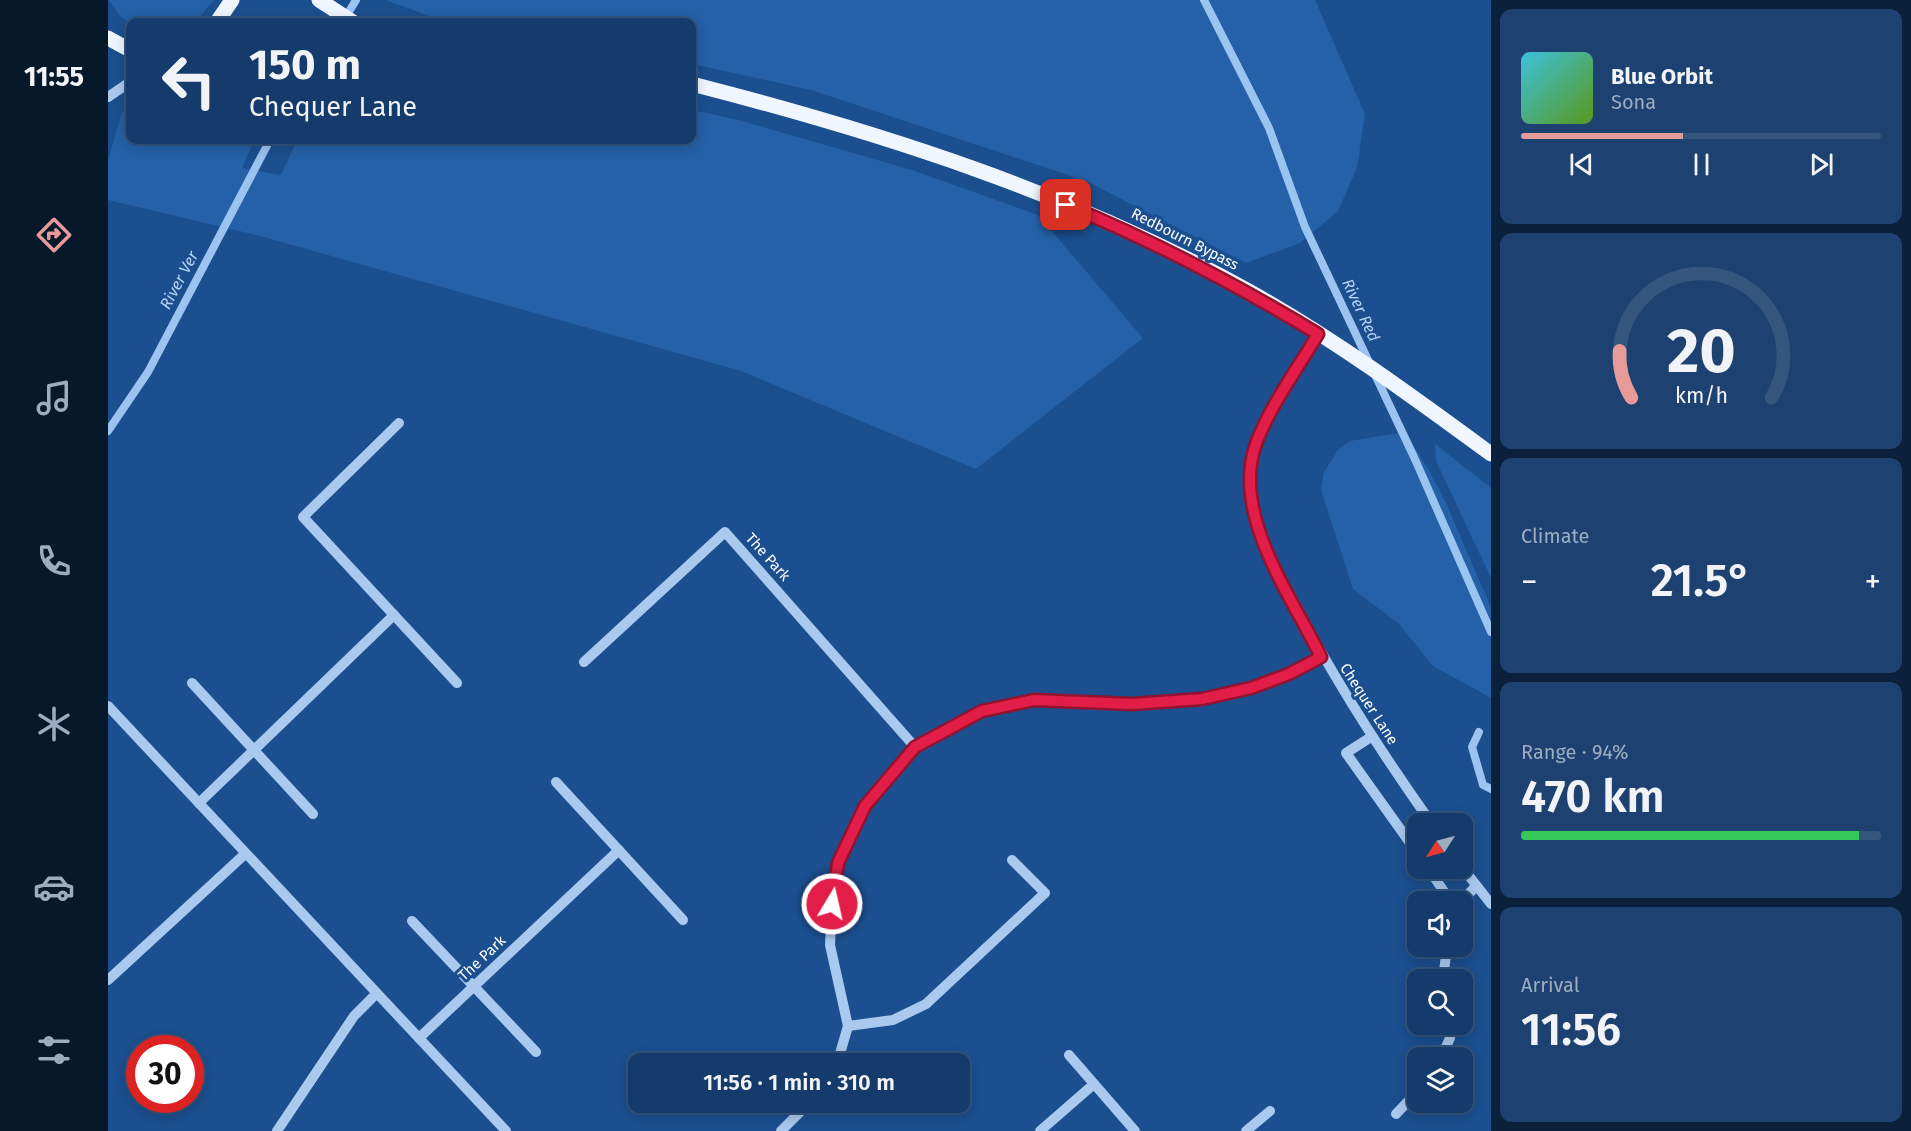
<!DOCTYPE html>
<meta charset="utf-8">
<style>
:root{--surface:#143b6b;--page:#1d4271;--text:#f1f3f6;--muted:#9dadc1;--line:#33557e;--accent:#e69b98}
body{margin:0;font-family:"Fira Sans",sans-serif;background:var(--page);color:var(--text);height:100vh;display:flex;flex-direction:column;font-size:22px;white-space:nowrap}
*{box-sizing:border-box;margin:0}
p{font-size:20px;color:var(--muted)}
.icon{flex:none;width:33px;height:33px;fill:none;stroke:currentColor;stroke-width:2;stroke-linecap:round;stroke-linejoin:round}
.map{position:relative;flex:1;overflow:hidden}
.side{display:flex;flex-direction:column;gap:9px;padding:9px;background:#0b203b;width:420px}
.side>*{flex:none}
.guide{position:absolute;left:18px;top:18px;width:570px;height:126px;border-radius:12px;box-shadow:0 3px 15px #0003,0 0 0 2px var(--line);background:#143b6b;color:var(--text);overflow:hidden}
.needle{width:39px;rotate:234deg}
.fabs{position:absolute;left:1299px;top:813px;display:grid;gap:12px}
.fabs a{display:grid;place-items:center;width:66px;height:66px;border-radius:12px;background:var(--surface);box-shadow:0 3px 15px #0003,0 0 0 2px var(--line);font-size:30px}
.speed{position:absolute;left:18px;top:1035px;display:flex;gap:12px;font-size:30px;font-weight:700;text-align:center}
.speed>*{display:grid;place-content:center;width:78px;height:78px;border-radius:50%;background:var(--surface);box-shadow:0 3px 15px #0003,0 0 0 2px var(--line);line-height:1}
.speed .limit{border:9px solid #d22;background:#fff;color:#111}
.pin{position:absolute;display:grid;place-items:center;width:51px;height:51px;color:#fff;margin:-26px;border-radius:12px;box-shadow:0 3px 9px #0006}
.me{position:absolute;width:66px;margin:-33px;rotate:9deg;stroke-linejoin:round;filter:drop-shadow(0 0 4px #0008)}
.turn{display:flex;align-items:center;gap:21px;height:126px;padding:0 24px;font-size:27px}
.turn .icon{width:78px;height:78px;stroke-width:2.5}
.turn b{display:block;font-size:42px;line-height:51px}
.big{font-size:45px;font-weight:600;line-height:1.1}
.side .widget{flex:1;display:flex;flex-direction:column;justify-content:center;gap:9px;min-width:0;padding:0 21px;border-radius:12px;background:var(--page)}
.side .dial{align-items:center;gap:0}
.dial svg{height:156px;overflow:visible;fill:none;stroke:var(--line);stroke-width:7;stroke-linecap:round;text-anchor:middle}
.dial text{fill:var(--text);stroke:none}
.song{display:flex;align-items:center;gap:18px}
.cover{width:72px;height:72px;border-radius:9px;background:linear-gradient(135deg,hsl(190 70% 55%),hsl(90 70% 35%))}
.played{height:6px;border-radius:3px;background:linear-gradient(90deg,var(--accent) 45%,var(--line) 45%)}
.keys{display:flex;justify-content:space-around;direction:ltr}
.heat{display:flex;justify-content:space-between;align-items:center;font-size:33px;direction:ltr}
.charge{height:9px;border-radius:4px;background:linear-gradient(90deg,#34c759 94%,var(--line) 0)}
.trip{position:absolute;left:520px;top:1053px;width:342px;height:60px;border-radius:12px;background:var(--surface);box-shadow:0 3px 15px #0003,0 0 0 2px var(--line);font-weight:600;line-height:60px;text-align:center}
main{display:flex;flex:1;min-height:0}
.menu{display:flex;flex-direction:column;width:108px;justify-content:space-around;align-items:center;background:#08182b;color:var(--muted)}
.menu .icon{width:42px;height:42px}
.menu .active{color:var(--accent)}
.menu b{font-size:27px;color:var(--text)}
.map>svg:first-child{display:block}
.green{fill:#2461a8}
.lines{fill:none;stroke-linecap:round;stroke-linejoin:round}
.stream{stroke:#9cc4f0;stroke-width:8}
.minor{stroke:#a9c9ee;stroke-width:10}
.major{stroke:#f0f6ff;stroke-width:15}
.route-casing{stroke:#92132f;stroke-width:15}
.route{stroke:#e11d48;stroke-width:10}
.labels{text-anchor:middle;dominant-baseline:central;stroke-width:6;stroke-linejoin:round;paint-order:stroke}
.street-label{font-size:15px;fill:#fff;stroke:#1b4f8f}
.water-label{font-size:16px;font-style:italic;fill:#b5d3f5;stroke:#1b4f8f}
</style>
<main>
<nav class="menu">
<b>11:55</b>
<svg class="icon active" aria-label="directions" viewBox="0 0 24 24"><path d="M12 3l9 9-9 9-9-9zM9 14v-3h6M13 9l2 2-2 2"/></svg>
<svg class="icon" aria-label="music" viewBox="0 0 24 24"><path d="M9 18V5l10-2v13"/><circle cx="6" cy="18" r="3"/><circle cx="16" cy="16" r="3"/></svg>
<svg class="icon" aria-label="phone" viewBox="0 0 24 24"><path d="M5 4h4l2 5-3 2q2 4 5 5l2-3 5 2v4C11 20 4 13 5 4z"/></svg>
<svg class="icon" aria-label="climate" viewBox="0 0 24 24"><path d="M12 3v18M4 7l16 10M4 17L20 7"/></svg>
<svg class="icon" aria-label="car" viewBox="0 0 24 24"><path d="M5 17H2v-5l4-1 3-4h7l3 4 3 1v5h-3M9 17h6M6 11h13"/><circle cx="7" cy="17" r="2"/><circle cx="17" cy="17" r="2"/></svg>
<svg class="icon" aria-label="filters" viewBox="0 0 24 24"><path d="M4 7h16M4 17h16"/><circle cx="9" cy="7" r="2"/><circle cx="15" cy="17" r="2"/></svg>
</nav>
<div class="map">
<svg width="1383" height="1131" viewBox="0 0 1383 1131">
<rect width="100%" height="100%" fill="#1b4f8f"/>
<g class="green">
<path d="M1,0h105l-19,22 -65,2 -11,-9z"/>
<path d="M278,0h929l50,114 -8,54 -19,43 -38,32 -54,20 -160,-82 -275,-91 -119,-26v-42h-247z"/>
<path d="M22,106v34h124l-12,28 39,7 16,-35h395v-30l47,10 173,50 126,45 105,123 -167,131 -235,-98 -481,-135 -152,-36v-40l14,-48z"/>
<path d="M1296,432l22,33 20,38 45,105v90l-58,-32 -34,-42 -46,-35 -32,-99 3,-18 14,-22 12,-9z"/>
<path d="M1327,444l56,44v90l-55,-117z"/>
</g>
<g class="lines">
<g class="stream">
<path d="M1096,0l65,128 36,99 109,230 77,175"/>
<path d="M236,20l12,-20"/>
<path d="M0,431l40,-59 122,-232"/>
<path d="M1371,732l-7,15 11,38 8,4"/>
</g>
<g class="minor">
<path d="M0,97l22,-15"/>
<path d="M1211,334c-25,41 -61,85 -69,133 -7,51 26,101 49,144 39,75 84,144 133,213"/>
<path d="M291,423l-96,94 154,166"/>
<path d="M476,662l141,-130 190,215"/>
<path d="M84,683l121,131"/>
<path d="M0,706l398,425"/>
<path d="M1263,737l-25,16 72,101"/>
<path d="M448,782l127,138"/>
<path d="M91,803l195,-188"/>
<path d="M1354,867l29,37"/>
<path d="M1320,868l23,34"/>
<path d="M1353,902l15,-16"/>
<path d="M304,921l124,131"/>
<path d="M0,980l137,-126"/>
<path d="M1335,980l4,-34"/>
<path d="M740,1026l45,-6 33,-16 119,-111 -33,-33"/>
<path d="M311,1038l200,-188"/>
<path d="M961,1055l66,76"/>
<path d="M1333,1058l9,-20 -2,-14"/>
<path d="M729,1064l11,-38 -18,-81 2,-41 6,-41 27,-57 50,-59 67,-36 52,-11 98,4 70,-5 49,-11 38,-14 32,-17"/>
<path d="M1288,1114l22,-23"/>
<path d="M169,1131l77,-115 22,-22"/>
<path d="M673,1131l29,-29"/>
<path d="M932,1131l54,-47"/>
<path d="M1138,1131l24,-20"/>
</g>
<g class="major">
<path d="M211,0l34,22"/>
<path d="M109,22l15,-22"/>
<path d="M0,38l22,12"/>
<path d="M584,84c191,49 381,110 555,206 86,48 165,106 244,164"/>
</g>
</g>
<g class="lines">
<g class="route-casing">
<path id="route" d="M724,904l6,-41 27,-57 50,-59 67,-36 52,-11 98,4 70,-5 49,-11 38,-14 32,-17c-30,-62 -92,-145 -64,-216 15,-38 41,-73 61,-107 -81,-49 -164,-93 -252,-129"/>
</g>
<use href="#route" class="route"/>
</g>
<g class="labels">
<g class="street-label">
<text transform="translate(1077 239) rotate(27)">Redbourn Bypass</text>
<text transform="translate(660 557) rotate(48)">The Park</text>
<text transform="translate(1261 704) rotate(57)">Chequer Lane</text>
<text transform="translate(374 958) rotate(-43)">The Park</text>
</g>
<g class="water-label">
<text transform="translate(71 280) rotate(-62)">River Ver</text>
<text transform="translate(1253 310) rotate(65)">River Red</text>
</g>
</g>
</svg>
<div class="fabs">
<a><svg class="needle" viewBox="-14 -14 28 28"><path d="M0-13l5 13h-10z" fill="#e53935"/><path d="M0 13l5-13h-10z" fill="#9dadc1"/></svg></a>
<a><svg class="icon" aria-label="sound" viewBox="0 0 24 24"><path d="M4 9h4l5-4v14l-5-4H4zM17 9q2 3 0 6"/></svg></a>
<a><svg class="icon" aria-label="search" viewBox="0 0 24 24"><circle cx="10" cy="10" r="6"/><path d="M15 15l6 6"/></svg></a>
<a><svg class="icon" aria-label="layers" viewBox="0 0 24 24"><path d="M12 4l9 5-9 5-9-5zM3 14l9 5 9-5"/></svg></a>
</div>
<div class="speed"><div class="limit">30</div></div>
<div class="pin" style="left:958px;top:205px;background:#d93025"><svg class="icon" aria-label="arrive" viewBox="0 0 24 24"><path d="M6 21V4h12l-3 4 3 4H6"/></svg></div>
<svg class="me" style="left:724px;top:904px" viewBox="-20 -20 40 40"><circle r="17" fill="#e11d48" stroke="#fff" stroke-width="3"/><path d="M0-11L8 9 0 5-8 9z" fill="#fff"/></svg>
<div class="trip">11:56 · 1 min · 310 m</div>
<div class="guide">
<div class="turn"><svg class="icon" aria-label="left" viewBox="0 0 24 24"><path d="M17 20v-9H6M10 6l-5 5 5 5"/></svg><div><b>150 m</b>Chequer Lane</div></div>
</div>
</div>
<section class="side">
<div class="widget">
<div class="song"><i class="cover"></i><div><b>Blue Orbit</b><p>Sona</p></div></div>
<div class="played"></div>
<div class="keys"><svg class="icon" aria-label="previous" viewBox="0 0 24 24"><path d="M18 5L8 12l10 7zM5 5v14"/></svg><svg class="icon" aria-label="pause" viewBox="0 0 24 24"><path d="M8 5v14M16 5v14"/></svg><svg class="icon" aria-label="next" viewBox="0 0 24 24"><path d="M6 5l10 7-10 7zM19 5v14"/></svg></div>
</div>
<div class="widget dial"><svg viewBox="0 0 100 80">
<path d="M14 69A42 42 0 1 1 86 69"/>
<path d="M14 69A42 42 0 0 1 8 45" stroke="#e69b98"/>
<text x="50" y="56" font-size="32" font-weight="700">20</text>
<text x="50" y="72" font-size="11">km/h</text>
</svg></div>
<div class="widget"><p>Climate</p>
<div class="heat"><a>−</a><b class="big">21.5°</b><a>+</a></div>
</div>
<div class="widget"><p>Range · 94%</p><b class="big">470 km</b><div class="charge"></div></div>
<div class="widget"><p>Arrival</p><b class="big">11:56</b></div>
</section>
</main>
